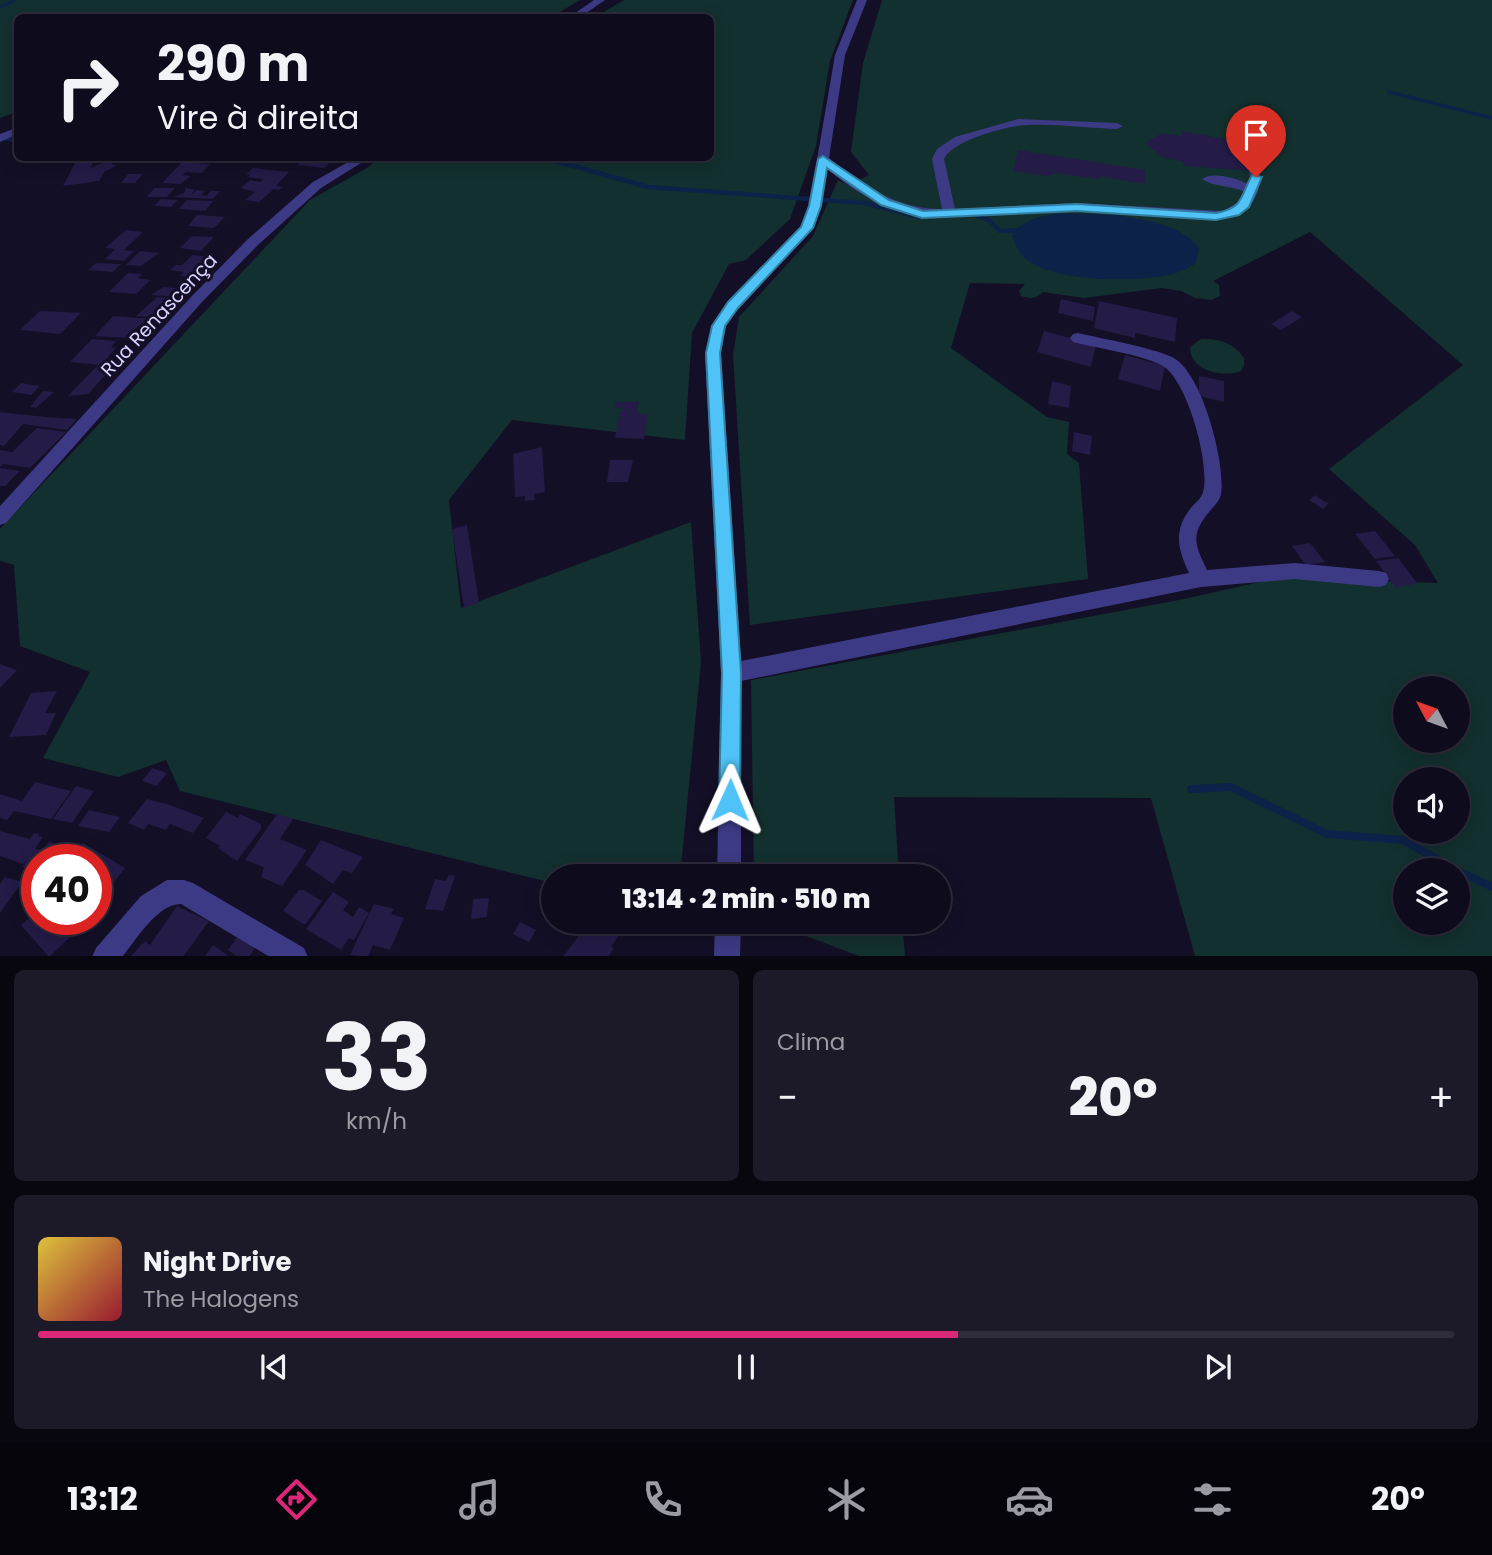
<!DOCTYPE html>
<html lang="pt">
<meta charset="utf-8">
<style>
:root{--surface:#0e0b1c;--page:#1c1929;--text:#f1f3f6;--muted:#9b9ba3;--line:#2e2b3b;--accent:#db2777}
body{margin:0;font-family:Poppins,sans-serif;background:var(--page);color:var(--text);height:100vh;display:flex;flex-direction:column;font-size:26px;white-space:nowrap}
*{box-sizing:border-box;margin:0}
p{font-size:23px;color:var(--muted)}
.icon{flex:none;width:38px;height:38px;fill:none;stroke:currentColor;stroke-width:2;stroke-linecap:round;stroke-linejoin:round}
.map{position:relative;height:956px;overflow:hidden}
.side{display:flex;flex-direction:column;gap:14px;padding:14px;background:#08060f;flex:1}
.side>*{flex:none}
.top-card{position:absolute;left:14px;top:14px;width:700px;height:147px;border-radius:10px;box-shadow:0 4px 18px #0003,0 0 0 2px var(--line);background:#0e0b1c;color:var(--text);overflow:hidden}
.needle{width:46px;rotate:311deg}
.tools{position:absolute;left:1393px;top:676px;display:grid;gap:14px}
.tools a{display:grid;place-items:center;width:77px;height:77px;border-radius:50%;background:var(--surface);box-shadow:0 4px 18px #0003,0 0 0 2px var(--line);font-size:35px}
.speed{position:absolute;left:21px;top:844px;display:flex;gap:14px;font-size:35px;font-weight:700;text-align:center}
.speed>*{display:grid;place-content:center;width:91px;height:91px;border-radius:50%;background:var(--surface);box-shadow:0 4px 18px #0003,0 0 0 2px var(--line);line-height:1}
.speed .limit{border:10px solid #d22;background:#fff;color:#111}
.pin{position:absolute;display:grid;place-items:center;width:60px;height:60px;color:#fff;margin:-72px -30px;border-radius:50% 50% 50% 0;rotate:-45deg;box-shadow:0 0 7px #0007}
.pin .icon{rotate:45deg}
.me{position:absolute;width:77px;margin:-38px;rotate:1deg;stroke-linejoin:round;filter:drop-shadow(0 0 5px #0008)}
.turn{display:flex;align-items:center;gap:24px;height:147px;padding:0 28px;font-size:32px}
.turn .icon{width:91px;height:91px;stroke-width:2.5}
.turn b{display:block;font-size:49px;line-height:60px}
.big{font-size:52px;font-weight:800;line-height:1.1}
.side .tile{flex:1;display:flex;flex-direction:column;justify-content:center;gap:10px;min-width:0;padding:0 24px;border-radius:10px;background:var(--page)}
.side .dial{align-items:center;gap:0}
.dial b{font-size:91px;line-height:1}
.song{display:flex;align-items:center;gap:21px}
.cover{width:84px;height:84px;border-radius:10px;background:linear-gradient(135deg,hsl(50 70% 55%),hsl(350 70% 35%))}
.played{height:7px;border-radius:4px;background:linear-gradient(90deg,var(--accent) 65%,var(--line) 65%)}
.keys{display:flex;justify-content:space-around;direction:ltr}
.heat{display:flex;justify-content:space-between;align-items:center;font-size:38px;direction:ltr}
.side .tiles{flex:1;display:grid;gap:14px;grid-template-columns:1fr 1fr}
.tile:last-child{grid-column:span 2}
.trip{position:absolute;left:541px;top:864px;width:410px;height:70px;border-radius:35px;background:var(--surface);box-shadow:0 4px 18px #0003,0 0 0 2px var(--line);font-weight:800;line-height:70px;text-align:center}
.tab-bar{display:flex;height:112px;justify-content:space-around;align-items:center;background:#06040b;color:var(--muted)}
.tab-bar .icon{width:49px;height:49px}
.tab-bar .current{color:var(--accent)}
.tab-bar b{font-size:32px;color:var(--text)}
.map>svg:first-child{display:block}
.green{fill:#12302f;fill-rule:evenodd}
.water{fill:#0c2248}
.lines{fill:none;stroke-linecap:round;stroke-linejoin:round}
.stream-far2{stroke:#0c2248;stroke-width:3.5}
.stream-far1{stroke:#0c2248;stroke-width:4.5}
.stream{stroke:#0c2248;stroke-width:8}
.building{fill:#241b47}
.minor{fill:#3d3a85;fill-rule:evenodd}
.route{fill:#4fc3f7;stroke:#337fa1;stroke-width:2}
.labels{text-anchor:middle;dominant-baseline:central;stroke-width:6;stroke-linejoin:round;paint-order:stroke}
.street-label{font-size:19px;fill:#d9d4ff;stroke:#130f26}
</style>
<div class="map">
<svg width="1492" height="957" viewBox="0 0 1492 957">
<rect width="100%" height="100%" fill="#130f26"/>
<g class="green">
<path d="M0,0h580l-30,18h-532l-1,94 -17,6z"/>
<path d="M624,0h229l-23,61 -14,85 -26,73 -44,41 -17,4 -37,69 -7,107 -173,-20 -63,80 12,108 230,-86 10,140 -21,215h-127v6l-373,-92 -14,-31 -48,17 -75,-19 47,-86 -70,-26 -6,-81 -14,-4v-32l310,-329 57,-32 12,-10h331v-140l-115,-1z"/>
<path d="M882,0h610v956h-297l-44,-158 -257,-1 5,80h-145l-3,-197 433,-81 93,-21 161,5 -23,-38 -86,-76 134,-104 -153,-133 -97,49 6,4 1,11 -9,4 -16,-2 -14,-7 -19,-3 -78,10 -41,-6c-8,7 -12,7 -22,4l-2,-5 6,-7 -55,-1 -19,65 96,69 22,5 -2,32 12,9 9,116 -338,46 -17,-270 6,-38 74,-81 25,-56 10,5 21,-10 -18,-23 12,-89zM1405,688h53v52h-53zM1405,779h53v52h-53zM1405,870h53v52h-53z"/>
<path d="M1201,339c18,-1 33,4 43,19v7l-3,6c-19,7 -51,0 -51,-24z"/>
<path d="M769,922h133l3,34h-46z"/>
</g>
<path class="water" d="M1117,215c28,6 63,8 82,33l-3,15c-6,4 -13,8 -20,10 -34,10 -122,10 -150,-14 -8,-6 -10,-14 -14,-23 19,-31 74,-21 105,-21z"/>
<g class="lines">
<g class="stream-far2">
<path d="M0,7l15,-7"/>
<path d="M1389,92l103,26"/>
<path d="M0,138l18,3"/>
</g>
<g class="stream-far1">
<path d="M545,158l103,29 217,16 55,14 11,-1"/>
<path d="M970,213l19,7 11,11 22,-1"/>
</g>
<g class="stream">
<path d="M1191,789l40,-2 96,47 76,6 53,30"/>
<path d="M1458,871l34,16"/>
</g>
</g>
<g class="building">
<path d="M1182,131l64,12 5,28 -67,-5 -1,-5 -20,-3 -18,-15 17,-10 20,3z"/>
<path d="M1018,150l127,20v14l-42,-7 -5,2 -41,-6 -10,3 -34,-5z"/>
<path d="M305,158h29l-10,10 -26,-3z"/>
<path d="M94,161l-4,7 17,-7 9,5 -12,6 -5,9 -36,5 12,-23z"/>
<path d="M182,162l28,2 -8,9 -16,-1 -4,3 9,1 -11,8 -18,-1z"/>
<path d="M253,168l17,2 19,2 -13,14 7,1 -4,3 -5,-1 -15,13 -14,-2 10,-8 -14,-4 9,-8 10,2 3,-3 -16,-2 3,-2 -4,-1z"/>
<path d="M128,174h15l-8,9h-14z"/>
<path d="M154,188h21l-8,9h-20z"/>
<path d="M186,188l9,2 -4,5 6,-5 8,1 -4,4 6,1 3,-5h10l-7,8 -39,-2 10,-4z"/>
<path d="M161,199l17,1 -7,7 -17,-1z"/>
<path d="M187,200l26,1 -8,10 -26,-2z"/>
<path d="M197,215h3l25,2 -11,11 -26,-2z"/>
<path d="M126,230l17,2 -19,18 10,1 -10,10 -19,-2 10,-10 -10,-1z"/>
<path d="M192,236l22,1 -13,14 -21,-3z"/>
<path d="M140,251l19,2 -18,13 -15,-1z"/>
<path d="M192,255l21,2 -20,20 -13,-1 4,-4 -14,-2 6,-5h6z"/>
<path d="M96,263l25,1 -8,8 -25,-2z"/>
<path d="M128,273l14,1 -4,4 12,2 -14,14 -27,-2z"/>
<path d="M163,287l25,2 -7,8 -30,-2z"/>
<path d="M157,297l15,1 -21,19 -15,-1z"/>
<path d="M1061,299l34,8 -2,14 -35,-8z"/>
<path d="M1099,301l78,17 -2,24 -40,-9v5l-41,-10z"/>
<path d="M40,311l23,1 18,1 -21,21 -40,-4z"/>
<path d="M1292,311l10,6 -21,13 -10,-6z"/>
<path d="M113,316l40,3 -7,8 -8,-1 -10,12 -33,-2z"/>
<path d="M1044,331l52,14 -5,22 -54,-15z"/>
<path d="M92,339l24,2 -5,6 5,1 -15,17 -31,-3z"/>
<path d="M1125,355l40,11 -5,25 -42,-12z"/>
<path d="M96,367l15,2 -23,25 -20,2z"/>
<path d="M1199,376l25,5v21l-25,-6z"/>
<path d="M1052,381l19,5 -2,22 -21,-4z"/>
<path d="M21,383l19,3 -9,9 -19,-3z"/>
<path d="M43,391l11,1 -18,16 -6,-1z"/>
<path d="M616,402h23l-2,11 11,1 -4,25 -29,-1 5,-25 3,-4 -8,-1z"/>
<path d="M0,412l46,5 31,2 -10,11 -44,-6 -19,22 -4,-1z"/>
<path d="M37,428l29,4 -36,36 -27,-4 -3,3v-17l12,2z"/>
<path d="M1074,432l18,4 -2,19 -18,-4z"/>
<path d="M542,447l3,45 -11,2 1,6 -10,1v-5l-10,1 -2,-43z"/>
<path d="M610,460h23l-5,22h-21z"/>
<path d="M0,468l20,3 -15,15h-5z"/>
<path d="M1315,495l10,7 4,1 -6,6 -14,-9z"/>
<path d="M467,525l12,78 -15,5 -12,-79z"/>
<path d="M1375,531l20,25 -20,3 -20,-25z"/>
<path d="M1310,543l15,19 -19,3 -14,-19z"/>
<path d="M1398,558l19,25 -21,5 -20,-27z"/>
<path d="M0,664l17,6 -17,18z"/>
<path d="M57,691l-12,22h11l-10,22 -37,2 22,-44z"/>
<path d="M152,768l15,5 -10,13 -15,-5z"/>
<path d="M35,782l36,9 -20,28 -37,-8 -7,9 -7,-2v-24l22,7z"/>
<path d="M76,786l18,5 -22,32 -19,-4z"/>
<path d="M147,799l23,6 34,13 -11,15 -23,-9 -4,6 -18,-6 -4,6 -16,-7z"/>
<path d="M89,810l31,7 -11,15 -31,-6z"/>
<path d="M226,812l12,6 2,-4 21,10v5l-24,32 -19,-13 2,-2 -14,-8z"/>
<path d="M277,814l16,5 -13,20 27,11 -25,36 -21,-9 3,-10 -19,-7z"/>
<path d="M0,831l30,8 4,-6 5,1 -1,2 5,1 -8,12 7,1 7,-8 5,1 -14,16h-3l-5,10 -10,-2 5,-7 -4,4 -23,-8z"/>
<path d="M321,840l42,17 -11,16 -9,-3 -10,14 -28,-19z"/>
<path d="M83,843l42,25 -14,18 -15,-7v-20h-27z"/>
<path d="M449,875l6,1 -12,35 -18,-2 10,-30 11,2z"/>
<path d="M5,877l17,5 -22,31v-29z"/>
<path d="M299,890h5l18,11 -17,24 -22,-14z"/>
<path d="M333,892l16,10 -6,8 10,7 6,-10 10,6 -15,27 -5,-2 -8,12 -35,-21z"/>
<path d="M489,898l-2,19 -16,2 2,-20z"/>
<path d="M374,904l20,5 -3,5 13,4 -14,32 -17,-5 -5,12 -18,-2z"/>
<path d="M177,906l32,15 -26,36h-53l15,-16 5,4z"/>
<path d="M37,911v8h46l3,3 -37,35 -28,-32z"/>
<path d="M520,922l16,8 -7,12 -16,-8z"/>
<path d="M574,922h54l-17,25 3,1 -6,9h-45l21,-28z"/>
<path d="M239,934l19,9 -9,14h-11l-10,-7z"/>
<path d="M213,945l17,12h-26z"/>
</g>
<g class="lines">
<g class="minor">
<path d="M594,0h11l-26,18h-11z"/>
<path d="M857,0h10l-22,55 -16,103c35,28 67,51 113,51l-10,-50 5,-10 18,-12 63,-18 99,4 6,3 -6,3c-27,-1 -75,-7 -100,-3 -18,3 -65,15 -73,33l11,50 122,-6 146,8 14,-8 8,-11c-14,-7 -32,-5 -43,-13 11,-8 34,-1 46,5l2,-6 -5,-35 6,-4 6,4c6,41 8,68 -41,77l-139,-9 -148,6c-41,-5 -70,-22 -102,-48l-6,37 -7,22 -76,80 -12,18 -5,27 20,308 448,-88c-11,-24 -16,-41 1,-64 4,-5 12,-11 13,-17 8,-26 -16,-115 -42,-127 -25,-12 -61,-16 -88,-23l-3,-4 3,-4 5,-1c25,6 72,14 94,24 30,14 54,107 49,137 -1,7 -8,13 -12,18 -19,23 -14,33 -2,58l88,-7 84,8 7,2 3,6 -3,6 -7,2 -84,-8 -94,8 -460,94v196h-24l4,-204 -16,-320 7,-27 16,-24 73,-75 8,-21 26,-151z"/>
<path d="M18,127v7l-18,8v-8z"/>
<path d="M355,158h14l-48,30 -63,57 -56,57 -196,221 -6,2v-19l192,-210 56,-57 65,-57z"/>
<path d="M167,880h17l9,3 111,65 4,9h-38l-89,-53c-24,0 -44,35 -59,53h-30l4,-9 45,-52z"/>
<path d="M715,922h26l-1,35h-26z"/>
</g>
</g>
<path class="route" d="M823,156l66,44 34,11 154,-7 139,9c28,-5 24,-16 36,-38l10,2 -13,30 -10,8 -23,5 -139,-9 -155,7 -41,-13 -54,-37 -6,38 -8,22 -75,80 -13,18 -5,27 21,320 -1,127 -3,8 -7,3 -8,-3 -3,-8 3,-127 -16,-320 6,-27 16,-24 73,-75 8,-21 9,-47z"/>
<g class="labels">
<g class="street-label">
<text transform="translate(159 315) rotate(-47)">Rua Renascença</text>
</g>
</g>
</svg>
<div class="tools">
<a><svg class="needle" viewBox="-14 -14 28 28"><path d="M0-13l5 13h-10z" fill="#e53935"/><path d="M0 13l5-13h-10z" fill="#9b9ba3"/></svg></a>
<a><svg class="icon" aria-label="sound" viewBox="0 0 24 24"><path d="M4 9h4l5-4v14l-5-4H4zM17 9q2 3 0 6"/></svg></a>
<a><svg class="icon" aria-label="layers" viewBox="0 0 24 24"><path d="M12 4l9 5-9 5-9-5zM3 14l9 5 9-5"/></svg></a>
</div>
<div class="speed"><div class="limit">40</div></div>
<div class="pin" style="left:1256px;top:177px;background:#d93025"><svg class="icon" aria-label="arrive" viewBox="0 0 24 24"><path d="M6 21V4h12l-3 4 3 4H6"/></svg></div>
<svg class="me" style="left:730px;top:800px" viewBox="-20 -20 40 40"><path d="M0-17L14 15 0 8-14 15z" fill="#4fc3f7" stroke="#fff" stroke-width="4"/></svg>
<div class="trip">13:14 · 2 min · 510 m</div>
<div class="top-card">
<div class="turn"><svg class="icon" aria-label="right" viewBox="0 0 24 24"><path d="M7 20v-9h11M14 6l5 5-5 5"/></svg><div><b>290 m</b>Vire à direita</div></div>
</div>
</div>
<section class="side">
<div class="tiles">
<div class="tile dial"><b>33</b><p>km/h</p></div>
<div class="tile"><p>Clima</p>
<div class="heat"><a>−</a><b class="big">20°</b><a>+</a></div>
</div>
<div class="tile">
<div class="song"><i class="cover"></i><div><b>Night Drive</b><p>The Halogens</p></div></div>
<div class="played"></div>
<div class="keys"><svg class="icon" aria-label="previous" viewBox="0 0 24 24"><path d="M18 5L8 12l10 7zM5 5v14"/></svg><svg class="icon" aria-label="pause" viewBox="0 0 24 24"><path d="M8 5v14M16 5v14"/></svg><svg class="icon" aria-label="next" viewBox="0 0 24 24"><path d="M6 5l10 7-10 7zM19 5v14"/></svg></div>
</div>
</div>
</section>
<nav class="tab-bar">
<b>13:12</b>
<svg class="icon current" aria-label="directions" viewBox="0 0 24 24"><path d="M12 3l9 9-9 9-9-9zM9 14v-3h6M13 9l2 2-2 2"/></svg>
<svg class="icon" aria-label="music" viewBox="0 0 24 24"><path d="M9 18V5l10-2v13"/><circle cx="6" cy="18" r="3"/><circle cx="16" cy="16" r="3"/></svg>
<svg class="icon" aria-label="phone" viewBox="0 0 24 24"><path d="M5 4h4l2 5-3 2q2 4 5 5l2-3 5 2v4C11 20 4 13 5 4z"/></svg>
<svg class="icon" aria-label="climate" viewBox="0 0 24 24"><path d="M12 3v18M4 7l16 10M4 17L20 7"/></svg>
<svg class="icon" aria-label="car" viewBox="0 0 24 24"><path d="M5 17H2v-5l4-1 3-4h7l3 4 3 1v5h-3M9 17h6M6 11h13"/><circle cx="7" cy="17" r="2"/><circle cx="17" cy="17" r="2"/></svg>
<svg class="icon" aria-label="filters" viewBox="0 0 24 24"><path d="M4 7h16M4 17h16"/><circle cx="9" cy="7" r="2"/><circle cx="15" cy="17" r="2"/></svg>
<b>20°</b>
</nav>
